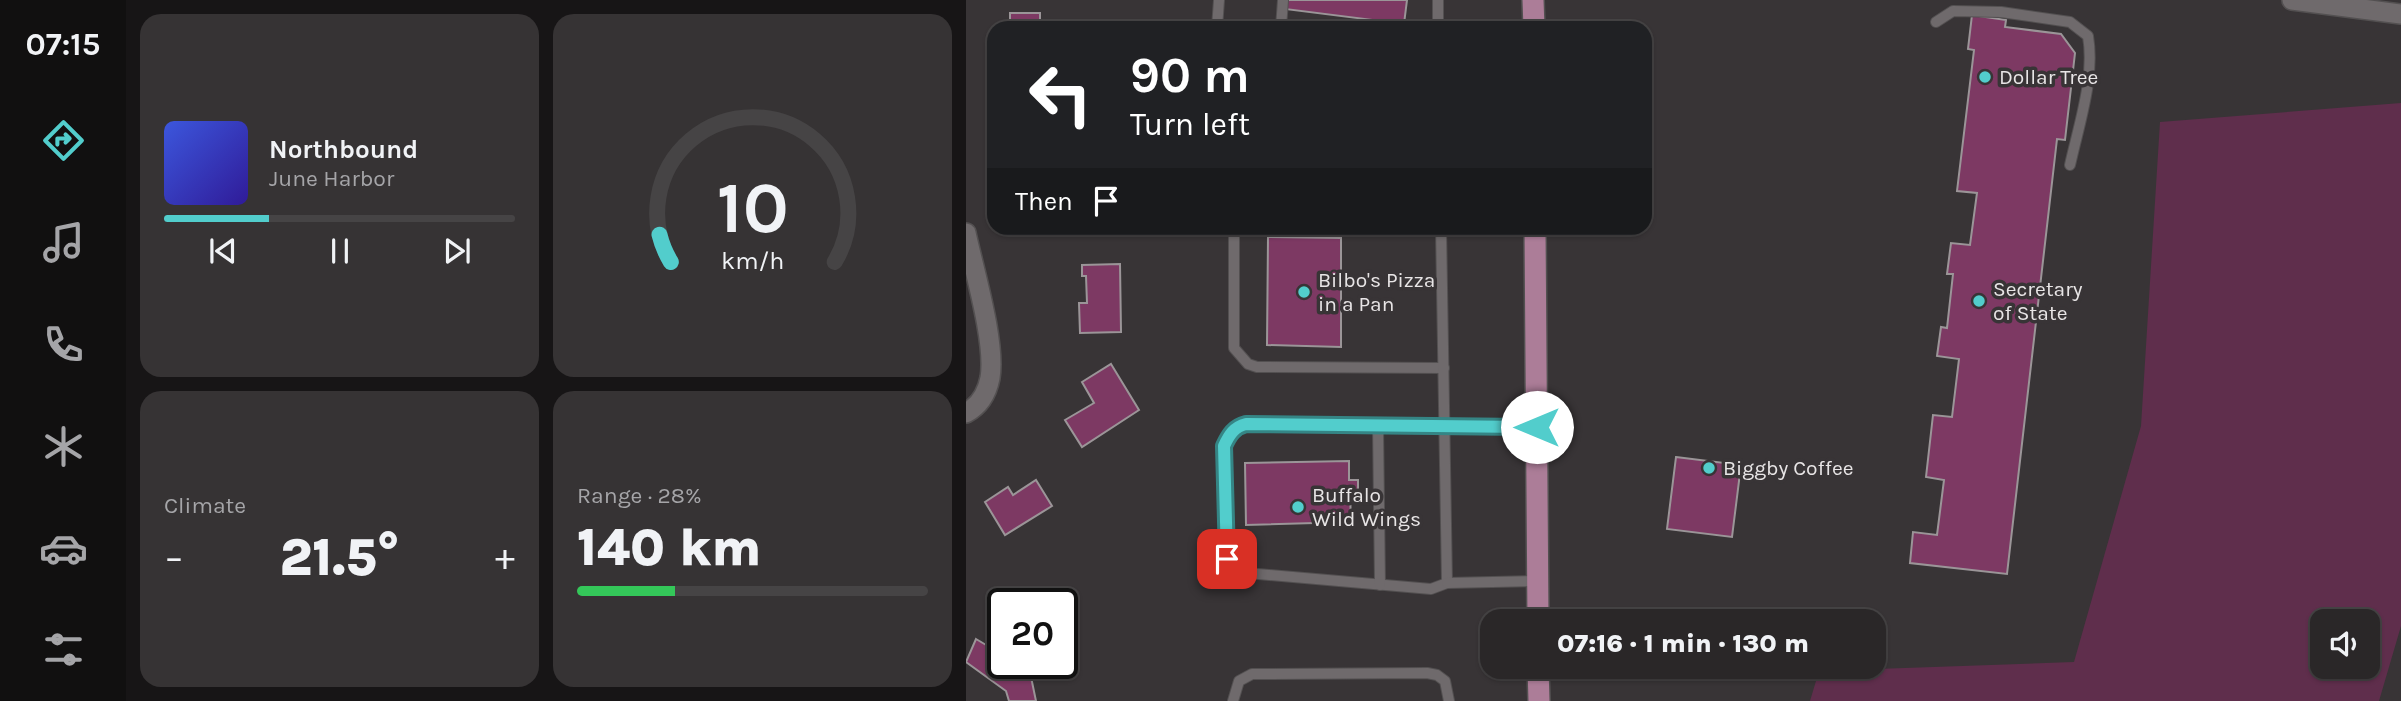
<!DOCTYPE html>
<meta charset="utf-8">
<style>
:root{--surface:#2a2728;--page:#363334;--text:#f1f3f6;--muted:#a5a5a8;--line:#464445;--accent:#52cdcc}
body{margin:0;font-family:Karla,sans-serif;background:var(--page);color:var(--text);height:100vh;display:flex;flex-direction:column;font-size:26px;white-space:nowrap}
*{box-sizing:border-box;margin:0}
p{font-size:23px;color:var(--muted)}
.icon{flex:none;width:38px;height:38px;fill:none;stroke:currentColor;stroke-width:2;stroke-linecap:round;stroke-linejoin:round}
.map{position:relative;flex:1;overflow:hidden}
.panel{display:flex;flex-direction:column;gap:14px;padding:14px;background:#171516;width:840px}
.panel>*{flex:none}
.guide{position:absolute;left:21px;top:21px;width:665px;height:214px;border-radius:21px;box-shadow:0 2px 5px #0004,0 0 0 2px var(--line);background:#202124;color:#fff;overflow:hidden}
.buttons{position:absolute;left:1344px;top:609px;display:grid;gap:14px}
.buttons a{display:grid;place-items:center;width:70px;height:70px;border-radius:14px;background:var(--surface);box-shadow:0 2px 5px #0004,0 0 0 2px var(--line);font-size:35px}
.speed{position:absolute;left:21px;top:588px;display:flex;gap:14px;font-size:35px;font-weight:700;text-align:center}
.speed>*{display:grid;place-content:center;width:91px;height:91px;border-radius:50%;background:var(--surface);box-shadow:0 2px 5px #0004,0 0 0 2px var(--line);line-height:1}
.speed .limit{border:4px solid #111;border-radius:10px;background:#fff;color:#111}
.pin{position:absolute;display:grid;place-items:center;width:60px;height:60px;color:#fff;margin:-30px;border-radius:14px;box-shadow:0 4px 10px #0006}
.me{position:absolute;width:77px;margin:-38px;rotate:270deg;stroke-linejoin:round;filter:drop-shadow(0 0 5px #0008)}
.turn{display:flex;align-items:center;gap:24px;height:147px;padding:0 28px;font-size:32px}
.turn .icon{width:91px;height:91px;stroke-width:2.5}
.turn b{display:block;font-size:49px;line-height:60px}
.then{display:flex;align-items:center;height:66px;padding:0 28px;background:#0003;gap:14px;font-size:26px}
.big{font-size:52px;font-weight:800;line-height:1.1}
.panel .tile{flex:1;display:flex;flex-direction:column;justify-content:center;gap:10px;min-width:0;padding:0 24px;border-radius:21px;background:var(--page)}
.panel .dial{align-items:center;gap:0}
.dial svg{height:182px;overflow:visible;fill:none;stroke:var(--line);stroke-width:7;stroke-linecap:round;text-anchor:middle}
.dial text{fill:var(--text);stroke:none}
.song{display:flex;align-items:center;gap:21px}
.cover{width:84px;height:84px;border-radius:10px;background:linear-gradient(135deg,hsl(230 70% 55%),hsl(250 70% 35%))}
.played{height:7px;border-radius:4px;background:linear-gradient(90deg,var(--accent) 30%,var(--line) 30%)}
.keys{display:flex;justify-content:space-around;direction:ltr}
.heat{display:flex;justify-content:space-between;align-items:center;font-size:38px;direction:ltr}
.charge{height:10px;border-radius:5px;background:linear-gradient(90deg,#34c759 28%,var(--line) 0)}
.panel .tiles{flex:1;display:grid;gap:14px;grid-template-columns:repeat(2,1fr)}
.trip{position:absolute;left:514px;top:609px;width:406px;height:70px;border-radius:21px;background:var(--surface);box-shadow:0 2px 5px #0004,0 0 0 2px var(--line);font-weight:800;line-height:70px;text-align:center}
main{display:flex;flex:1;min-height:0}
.dock{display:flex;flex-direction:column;width:126px;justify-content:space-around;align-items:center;background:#111010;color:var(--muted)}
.dock .icon{width:49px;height:49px}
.dock .current{color:var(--accent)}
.dock b{font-size:32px;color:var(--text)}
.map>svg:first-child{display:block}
.green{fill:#5f2e4c;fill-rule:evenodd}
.building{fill:#7d3963;stroke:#9b9598;stroke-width:2}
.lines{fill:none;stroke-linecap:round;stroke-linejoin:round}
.lane-casing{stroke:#535051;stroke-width:12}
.street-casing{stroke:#535051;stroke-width:22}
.primary-casing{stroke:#535051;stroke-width:24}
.lane{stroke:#6f6a6c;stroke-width:10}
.street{stroke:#6f6a6c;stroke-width:19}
.primary{stroke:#ac7d98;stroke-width:21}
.route-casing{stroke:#358585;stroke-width:18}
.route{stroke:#52cdcc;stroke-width:12}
.poi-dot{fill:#52cdcc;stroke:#383436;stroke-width:2.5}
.labels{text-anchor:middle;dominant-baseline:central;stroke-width:7;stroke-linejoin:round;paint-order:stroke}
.poi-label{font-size:21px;fill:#e8e5e6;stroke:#383436;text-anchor:start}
</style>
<main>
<nav class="dock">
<b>07:15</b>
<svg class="icon current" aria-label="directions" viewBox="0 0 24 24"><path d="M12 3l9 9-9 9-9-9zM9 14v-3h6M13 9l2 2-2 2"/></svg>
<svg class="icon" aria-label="music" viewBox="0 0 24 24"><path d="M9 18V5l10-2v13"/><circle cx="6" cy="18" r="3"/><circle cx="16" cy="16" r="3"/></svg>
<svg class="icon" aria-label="phone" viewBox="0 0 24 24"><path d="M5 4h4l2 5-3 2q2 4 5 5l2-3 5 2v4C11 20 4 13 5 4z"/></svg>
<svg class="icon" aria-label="climate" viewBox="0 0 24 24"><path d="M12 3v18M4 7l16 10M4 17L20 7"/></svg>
<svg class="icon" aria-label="car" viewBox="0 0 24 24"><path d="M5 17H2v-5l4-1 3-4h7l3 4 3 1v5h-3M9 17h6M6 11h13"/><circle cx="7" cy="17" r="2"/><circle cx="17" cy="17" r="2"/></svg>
<svg class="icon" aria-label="filters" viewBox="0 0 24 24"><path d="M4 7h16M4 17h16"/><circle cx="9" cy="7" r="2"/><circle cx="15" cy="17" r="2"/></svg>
</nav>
<section class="panel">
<div class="tiles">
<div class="tile">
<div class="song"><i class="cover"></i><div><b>Northbound</b><p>June Harbor</p></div></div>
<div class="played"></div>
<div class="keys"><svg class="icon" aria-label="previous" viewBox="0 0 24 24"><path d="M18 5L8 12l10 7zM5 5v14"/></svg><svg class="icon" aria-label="pause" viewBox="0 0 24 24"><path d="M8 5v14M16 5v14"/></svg><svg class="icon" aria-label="next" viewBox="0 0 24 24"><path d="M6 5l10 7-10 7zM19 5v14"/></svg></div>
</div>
<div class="tile dial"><svg viewBox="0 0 100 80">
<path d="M14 69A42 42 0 1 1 86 69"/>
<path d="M14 69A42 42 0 0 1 9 57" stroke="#52cdcc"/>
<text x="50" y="56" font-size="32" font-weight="700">10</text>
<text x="50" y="72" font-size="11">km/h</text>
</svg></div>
<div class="tile"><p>Climate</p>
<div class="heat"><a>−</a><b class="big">21.5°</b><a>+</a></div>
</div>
<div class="tile"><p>Range · 28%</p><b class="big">140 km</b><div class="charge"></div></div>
</div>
</section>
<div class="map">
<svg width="1435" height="701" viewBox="0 0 1435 701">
<rect width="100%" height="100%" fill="#383436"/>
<path class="green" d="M1435,103v523l-22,75h-569l9,-30 255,-9 67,-236 19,-304zM1356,621h46v46h-46z"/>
<g class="building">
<path d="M320,0h121l-3,24 -119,-15z"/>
<rect x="44" y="13" width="30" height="15"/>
<path d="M1006,15l34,5 -1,7 56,7 14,19 -10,87 -8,-1 -50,435 -97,-11 3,-31 24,3 7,-55 -18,-3 7,-62 19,2 7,-58 -22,-3 4,-29 6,1 6,-54h-6l4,-31 19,2 7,-52 -20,-2 17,-141 -6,-1z"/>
<path d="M302,237l73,1v109l-74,-2z"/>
<path d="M154,264l1,68 -41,1 -1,-30h8l-1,-27h-4v-11z"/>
<path d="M145,364l28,46 -57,37 -17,-27 29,-17 -12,-21z"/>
<path d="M710,457l65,8 -9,72 -65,-8z"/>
<path d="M383,461v19h9v12h-8l1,30 -105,3 -1,-62z"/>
<path d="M70,480l16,26 -47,29 -20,-33 23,-15 5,8z"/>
<path d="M10,639l27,16v8l33,1 -5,13 5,24h-27l-3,-10 -40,-29z"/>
</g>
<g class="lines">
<g class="lane-casing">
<g id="lane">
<path d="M472,0v28"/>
<path d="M970,22l17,-11 48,1 69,10 18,14c7,42 -9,88 -18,129"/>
<path d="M251,28l2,-28"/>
<path d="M315,28l2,-28"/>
<path d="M268,228v120l14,16 9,3 187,1"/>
<path d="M475,228c2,118 4,236 6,355l-16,6 -184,-16c-11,-1 -16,-4 -20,-14l-3,-113c5,-11 10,-18 22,-22l291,3"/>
<path d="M412,426l2,159"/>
<path d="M481,583l91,-2"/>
<path d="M267,701l6,-20 13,-7 175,-1 10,2 8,6 4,20"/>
</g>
</g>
<g class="street-casing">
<g id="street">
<path d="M1326,0l109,14"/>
<path d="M0,233c8,37 30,110 24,145 -3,15 -11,28 -24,35"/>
</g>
</g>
<g class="primary-casing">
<g id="primary">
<path d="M567,0l1,28"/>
<path d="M569,228l3,393"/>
<path d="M572,667l1,34"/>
</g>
</g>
<use href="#lane" class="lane"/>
<use href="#street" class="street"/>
<use href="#primary" class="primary"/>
</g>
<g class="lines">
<g class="route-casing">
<path id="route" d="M261,559l-3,-113c5,-11 10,-19 22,-22l291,3"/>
</g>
<use href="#route" class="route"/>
</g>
<g class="poi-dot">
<circle cx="1019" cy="77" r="7"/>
<circle cx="338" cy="292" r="7"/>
<circle cx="1013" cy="301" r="7"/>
<circle cx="743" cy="468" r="7"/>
<circle cx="332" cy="507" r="7"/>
</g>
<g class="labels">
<g class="poi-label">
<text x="1033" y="77">Dollar Tree</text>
<text x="352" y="280">Bilbo's Pizza<tspan x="352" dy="24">in a Pan</tspan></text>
<text x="1027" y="289">Secretary<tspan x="1027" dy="24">of State</tspan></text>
<text x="757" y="468">Biggby Coffee</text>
<text x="346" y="495">Buffalo<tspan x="346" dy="24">Wild Wings</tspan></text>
</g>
</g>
</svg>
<div class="buttons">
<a><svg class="icon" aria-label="sound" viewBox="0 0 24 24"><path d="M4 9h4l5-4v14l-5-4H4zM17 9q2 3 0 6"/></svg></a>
</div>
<div class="speed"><div class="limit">20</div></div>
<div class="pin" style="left:261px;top:559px;background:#d93025"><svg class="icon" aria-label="arrive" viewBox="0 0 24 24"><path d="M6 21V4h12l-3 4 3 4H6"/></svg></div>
<svg class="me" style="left:571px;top:427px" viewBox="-20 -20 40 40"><circle r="19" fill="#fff"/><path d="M0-13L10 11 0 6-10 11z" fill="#52cdcc"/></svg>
<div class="trip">07:16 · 1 min · 130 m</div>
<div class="guide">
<div class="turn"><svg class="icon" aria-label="left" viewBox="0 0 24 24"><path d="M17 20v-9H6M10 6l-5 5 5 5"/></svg><div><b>90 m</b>Turn left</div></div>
<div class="then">Then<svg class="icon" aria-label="arrive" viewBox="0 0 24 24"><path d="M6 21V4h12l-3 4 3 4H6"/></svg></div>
</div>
</div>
</main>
